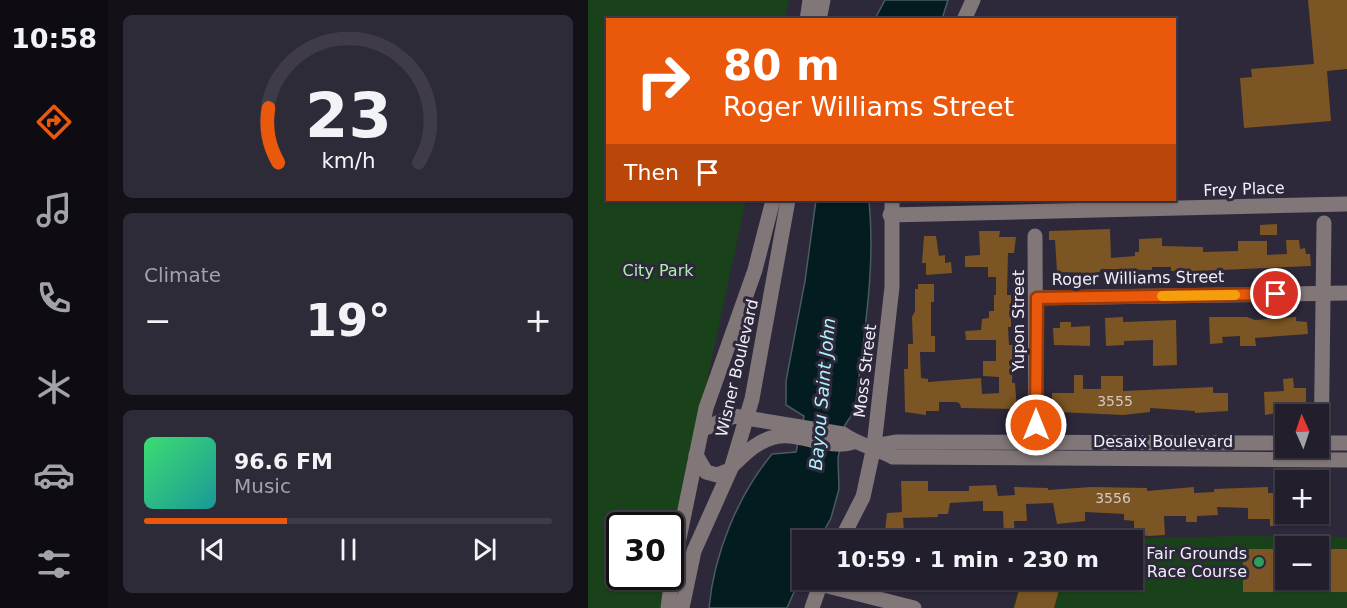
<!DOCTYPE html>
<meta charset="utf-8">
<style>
:root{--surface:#221e2c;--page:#2e2b38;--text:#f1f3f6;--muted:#a2a2a9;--line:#3f3c48;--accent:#ea580c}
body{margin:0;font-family:"DejaVu Sans",sans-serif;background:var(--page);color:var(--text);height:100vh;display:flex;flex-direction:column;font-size:22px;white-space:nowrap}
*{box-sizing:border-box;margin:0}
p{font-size:20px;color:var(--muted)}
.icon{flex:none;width:33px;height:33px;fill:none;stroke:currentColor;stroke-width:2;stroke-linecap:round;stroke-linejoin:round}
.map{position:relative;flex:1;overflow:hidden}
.panel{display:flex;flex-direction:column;gap:15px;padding:15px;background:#131018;width:480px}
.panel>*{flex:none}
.hud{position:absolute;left:18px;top:18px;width:570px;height:183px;border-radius:0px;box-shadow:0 2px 4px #0004,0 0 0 2px var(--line);background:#ea580c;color:#fff;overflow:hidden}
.needle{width:39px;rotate:357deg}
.fabs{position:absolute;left:687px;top:404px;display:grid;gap:12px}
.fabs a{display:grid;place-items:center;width:54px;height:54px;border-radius:0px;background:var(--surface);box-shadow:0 2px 4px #0004,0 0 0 2px var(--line);font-size:30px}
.speed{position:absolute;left:18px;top:512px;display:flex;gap:12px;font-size:30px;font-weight:700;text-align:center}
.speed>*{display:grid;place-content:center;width:78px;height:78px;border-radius:50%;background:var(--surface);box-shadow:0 2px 4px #0004,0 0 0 2px var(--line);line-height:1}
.speed .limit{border:3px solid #111;border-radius:9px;background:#fff;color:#111}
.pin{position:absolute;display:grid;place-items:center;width:51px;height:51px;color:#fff;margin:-26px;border:3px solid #fff;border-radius:50%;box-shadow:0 2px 6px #0007}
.me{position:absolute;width:66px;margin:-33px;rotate:0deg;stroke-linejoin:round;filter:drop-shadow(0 0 4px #0008)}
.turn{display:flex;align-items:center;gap:21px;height:126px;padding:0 18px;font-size:27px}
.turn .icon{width:78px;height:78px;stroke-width:2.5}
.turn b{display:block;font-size:42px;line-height:51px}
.then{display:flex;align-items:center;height:57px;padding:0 18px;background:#0003;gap:12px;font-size:22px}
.big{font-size:45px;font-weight:700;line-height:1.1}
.panel .card{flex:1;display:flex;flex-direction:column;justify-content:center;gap:9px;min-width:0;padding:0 21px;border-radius:9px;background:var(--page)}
.panel .dial{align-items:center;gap:0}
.dial svg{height:156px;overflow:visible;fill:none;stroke:var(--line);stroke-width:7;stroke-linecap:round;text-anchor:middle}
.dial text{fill:var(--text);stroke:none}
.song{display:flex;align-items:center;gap:18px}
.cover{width:72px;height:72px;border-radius:9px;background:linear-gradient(135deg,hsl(140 70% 55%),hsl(180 70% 35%))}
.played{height:6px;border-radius:3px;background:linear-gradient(90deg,var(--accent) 35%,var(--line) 35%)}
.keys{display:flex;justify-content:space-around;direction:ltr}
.heat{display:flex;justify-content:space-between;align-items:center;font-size:33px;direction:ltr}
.trip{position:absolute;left:204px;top:530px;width:351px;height:60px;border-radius:0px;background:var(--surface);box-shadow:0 2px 4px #0004,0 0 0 2px var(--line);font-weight:700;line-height:60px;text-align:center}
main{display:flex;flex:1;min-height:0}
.menu{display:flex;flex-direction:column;width:108px;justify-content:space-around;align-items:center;background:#0e0c12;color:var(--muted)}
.menu .icon{width:42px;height:42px}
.menu .selected{color:var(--accent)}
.menu b{font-size:27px;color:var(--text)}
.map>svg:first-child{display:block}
.green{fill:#1a421a;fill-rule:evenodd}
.water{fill:#021c20;stroke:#4a5b62;stroke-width:1.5}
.building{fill:#7b5523}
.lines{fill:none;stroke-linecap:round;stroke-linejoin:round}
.minor{stroke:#817678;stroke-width:15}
.route-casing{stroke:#983908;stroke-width:15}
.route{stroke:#ea580c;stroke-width:10}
.slow{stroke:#f59e0b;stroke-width:10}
.leisure-dot{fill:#2e9e5b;stroke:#2d283a;stroke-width:2}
.labels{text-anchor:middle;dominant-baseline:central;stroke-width:6;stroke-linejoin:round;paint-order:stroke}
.number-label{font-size:14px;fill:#d4c8c5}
.street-label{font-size:16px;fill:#f1effb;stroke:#2d283a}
.park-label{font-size:16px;fill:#adefab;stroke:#2d283a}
.poi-label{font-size:16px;fill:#f1effb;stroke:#2d283a;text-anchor:end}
.water-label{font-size:18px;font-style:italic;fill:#aef2fb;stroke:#2d283a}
</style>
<main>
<nav class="menu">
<b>10:58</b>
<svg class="icon selected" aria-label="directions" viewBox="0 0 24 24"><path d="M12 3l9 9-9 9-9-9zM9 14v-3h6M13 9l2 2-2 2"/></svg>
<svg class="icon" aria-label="music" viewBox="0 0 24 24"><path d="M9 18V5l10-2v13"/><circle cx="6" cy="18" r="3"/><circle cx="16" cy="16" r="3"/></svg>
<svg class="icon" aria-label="phone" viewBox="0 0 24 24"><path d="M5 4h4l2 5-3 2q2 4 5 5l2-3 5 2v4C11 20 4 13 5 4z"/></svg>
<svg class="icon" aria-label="climate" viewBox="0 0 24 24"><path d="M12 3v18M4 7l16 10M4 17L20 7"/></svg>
<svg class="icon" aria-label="car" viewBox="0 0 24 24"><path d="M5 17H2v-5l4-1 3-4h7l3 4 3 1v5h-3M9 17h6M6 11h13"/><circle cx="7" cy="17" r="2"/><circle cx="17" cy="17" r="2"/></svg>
<svg class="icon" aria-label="filters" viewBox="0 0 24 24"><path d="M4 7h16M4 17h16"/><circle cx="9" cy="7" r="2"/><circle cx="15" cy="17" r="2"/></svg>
</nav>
<section class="panel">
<div class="card dial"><svg viewBox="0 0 100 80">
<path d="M14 69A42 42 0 1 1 86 69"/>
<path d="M14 69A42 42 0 0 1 9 41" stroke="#ea580c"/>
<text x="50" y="56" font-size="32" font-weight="700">23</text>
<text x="50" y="72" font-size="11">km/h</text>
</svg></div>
<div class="card"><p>Climate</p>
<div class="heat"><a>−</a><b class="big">19°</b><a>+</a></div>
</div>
<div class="card">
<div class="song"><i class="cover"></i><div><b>96.6 FM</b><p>Music</p></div></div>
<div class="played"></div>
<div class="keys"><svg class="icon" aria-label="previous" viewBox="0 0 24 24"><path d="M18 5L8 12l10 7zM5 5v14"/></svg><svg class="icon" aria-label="pause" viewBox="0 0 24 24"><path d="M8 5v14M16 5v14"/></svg><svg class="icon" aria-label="next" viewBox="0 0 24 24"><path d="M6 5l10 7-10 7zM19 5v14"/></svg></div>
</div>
</section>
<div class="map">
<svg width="759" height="608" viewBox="0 0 759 608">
<rect width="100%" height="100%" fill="#2d283a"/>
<g class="green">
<path d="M0,0h201l-4,19 -177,1v180h138l-75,348 -1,-23h-50v51h45l-2,32h-75z"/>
<path d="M651,536l108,1v71h-334l8,-29h111v-39h-84zM698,546h32v33h-32z"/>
</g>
<g class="water">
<path d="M297,0h63l-6,19h-67z"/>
<path d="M228,200h53c7,71 -6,139 -14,210l-10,15 -7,33 1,31 -8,29 -12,22h-17v34l-15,34h-78c5,-54 28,-111 63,-154l24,-2 8,-36 -18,-11v-24l19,-100z"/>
</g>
<g class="building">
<path d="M720,0h39v69l-20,2 4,50 -87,7 -4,-50 12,-1 -1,-8 63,-5z"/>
<path d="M689,224v11h-17v-10z"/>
<path d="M522,229l1,29 24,-2v-4h4v-13l23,-1v8l41,1v5l35,-1v-10h29v14l20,-1 -1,-14h13l1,9 5,-1 1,6h4l1,12 -114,5h-26v-4h-19v3l-51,-1 -5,9 -4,-5 -35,-1 -2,-32h-6v-9z"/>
<path d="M391,231h21l-1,6h17l-2,16h-6l-1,42h4v32h-3l1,18h4l-1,38h3l2,26 -56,-1 -1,-4 -3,-2h-18v9h-13v4l-21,-3 -1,-43h4v-25h5l-1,-27 3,-6v-22h3v-5h16v18h-3v34h4v16h-15l1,26 7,1v3l53,-4 1,16 17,-1v-16l-16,-1v-15h13v-21h-30l-1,-9 16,-1 1,-11 7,-1v-7h5v-16h2v-18h-8v-10h-23v-11l15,-1z"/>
<path d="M336,236h12l3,20 6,-1v8l6,-1 1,11 -26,2v-12h-4z"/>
<path d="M535,317v5l53,-2 1,45 -24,1v-26l-29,1v4l-18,1 -1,-28z"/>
<path d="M621,317h38l8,3 41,-3v4l11,1 1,12 -53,4 1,8h-16v-10l-18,1 1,6 -13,1z"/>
<path d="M472,322h11v5l19,-1v20l-36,-1 -1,-17h7z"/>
<path d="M486,375h9v14h18v-13h22v15l90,-4v6h15v18l-33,2v-2l-45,-3v4l-27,3 -65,-3v-4h-6v-15h22z"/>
<path d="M705,378l1,10h12v20l-41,7 -1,-23 20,-1 -1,-12z"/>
<path d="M313,481h27v10h41v-5l27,-1 2,11 17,-1 -1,-8 34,1v2l43,-3 56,1v3l47,-4v6l20,-1v-3l54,-2v6h18v11h-4v22h-12v-7h-22v-11l-31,-1 1,8 -21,1v6h-11v-6h-22l1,19 -16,1 -15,-2v-13l-10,-1v-6l-39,-2v9l-28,3 -4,-21 -27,1 1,17h-13l1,19h-11l-1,-29h-20v-10l-33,2 -2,11h-10v3l-35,1 1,13h-19l2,-18 15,-1z"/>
<rect x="711" y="513" width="18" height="9"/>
<path d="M655,549h43v30h32v-30h29v43h-104z"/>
<path d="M434,579h40l-8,29h-40z"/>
</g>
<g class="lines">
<g class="minor">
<path d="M219,20l3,-20"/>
<path d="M231,20l4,-20"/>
<path d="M376,20l9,-20"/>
<path d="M302,215l457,-11"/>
<path d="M447,236l1,216"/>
<path d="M449,298l310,-5"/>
<path d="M115,429l31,-13 109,18c15,11 33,14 50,23l454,3"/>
<path d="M730,443h29"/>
<path d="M286,446l23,-4 389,1"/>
<path d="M108,455l10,17 11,3 13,-5"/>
<path d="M733,459l3,-236"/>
<path d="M145,465c12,-11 22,-22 38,-27 24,-9 56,13 83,4"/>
<path d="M253,540l22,-43 11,-51 18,-159v-87"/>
<path d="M232,584l94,24"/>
<path d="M80,608l6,-45 32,-155 49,-138 18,-70"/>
<path d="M94,608l12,-57 38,-85 20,-67 36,-199"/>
<path d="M224,608l10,-29"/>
</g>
</g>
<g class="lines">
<g class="route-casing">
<path id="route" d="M448,425l1,-127 239,-4"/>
</g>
<use href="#route" class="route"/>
<path class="slow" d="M574,296l73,-1"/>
</g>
<circle class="leisure-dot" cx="671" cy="562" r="6"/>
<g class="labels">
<g class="number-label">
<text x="527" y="401">3555</text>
<text x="525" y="498">3556</text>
</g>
<g class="street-label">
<text transform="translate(656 189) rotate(-2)">Frey Place</text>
<text transform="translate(550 278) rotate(-1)">Roger Williams Street</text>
<text transform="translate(430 321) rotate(-90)">Yupon Street</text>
<text transform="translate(149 368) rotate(-77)">Wisner Boulevard</text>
<text transform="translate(277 371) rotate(-83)">Moss Street</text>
<text x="575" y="441">Desaix Boulevard</text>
</g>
<g class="park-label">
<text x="70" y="270">City Park</text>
</g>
<g class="poi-label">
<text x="659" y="553">Fair Grounds<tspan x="659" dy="18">Race Course</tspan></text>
</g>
<g class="water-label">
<text transform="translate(234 394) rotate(-85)">Bayou Saint John</text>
</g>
</g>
</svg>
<div class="fabs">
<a><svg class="needle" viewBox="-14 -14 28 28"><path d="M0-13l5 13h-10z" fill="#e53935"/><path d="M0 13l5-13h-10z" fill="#a2a2a9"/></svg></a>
<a>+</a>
<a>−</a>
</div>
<div class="speed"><div class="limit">30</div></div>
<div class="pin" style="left:688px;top:294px;background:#d93025"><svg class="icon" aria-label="arrive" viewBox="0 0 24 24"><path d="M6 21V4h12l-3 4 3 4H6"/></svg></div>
<svg class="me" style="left:448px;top:425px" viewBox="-20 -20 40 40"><circle r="17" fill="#ea580c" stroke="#fff" stroke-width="3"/><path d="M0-11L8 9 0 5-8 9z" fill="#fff"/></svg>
<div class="trip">10:59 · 1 min · 230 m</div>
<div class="hud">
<div class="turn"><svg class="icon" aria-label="right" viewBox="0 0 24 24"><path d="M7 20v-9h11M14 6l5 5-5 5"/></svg><div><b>80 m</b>Roger Williams Street</div></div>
<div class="then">Then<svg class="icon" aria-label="arrive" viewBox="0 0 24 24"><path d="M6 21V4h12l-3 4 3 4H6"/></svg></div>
</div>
</div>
</main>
